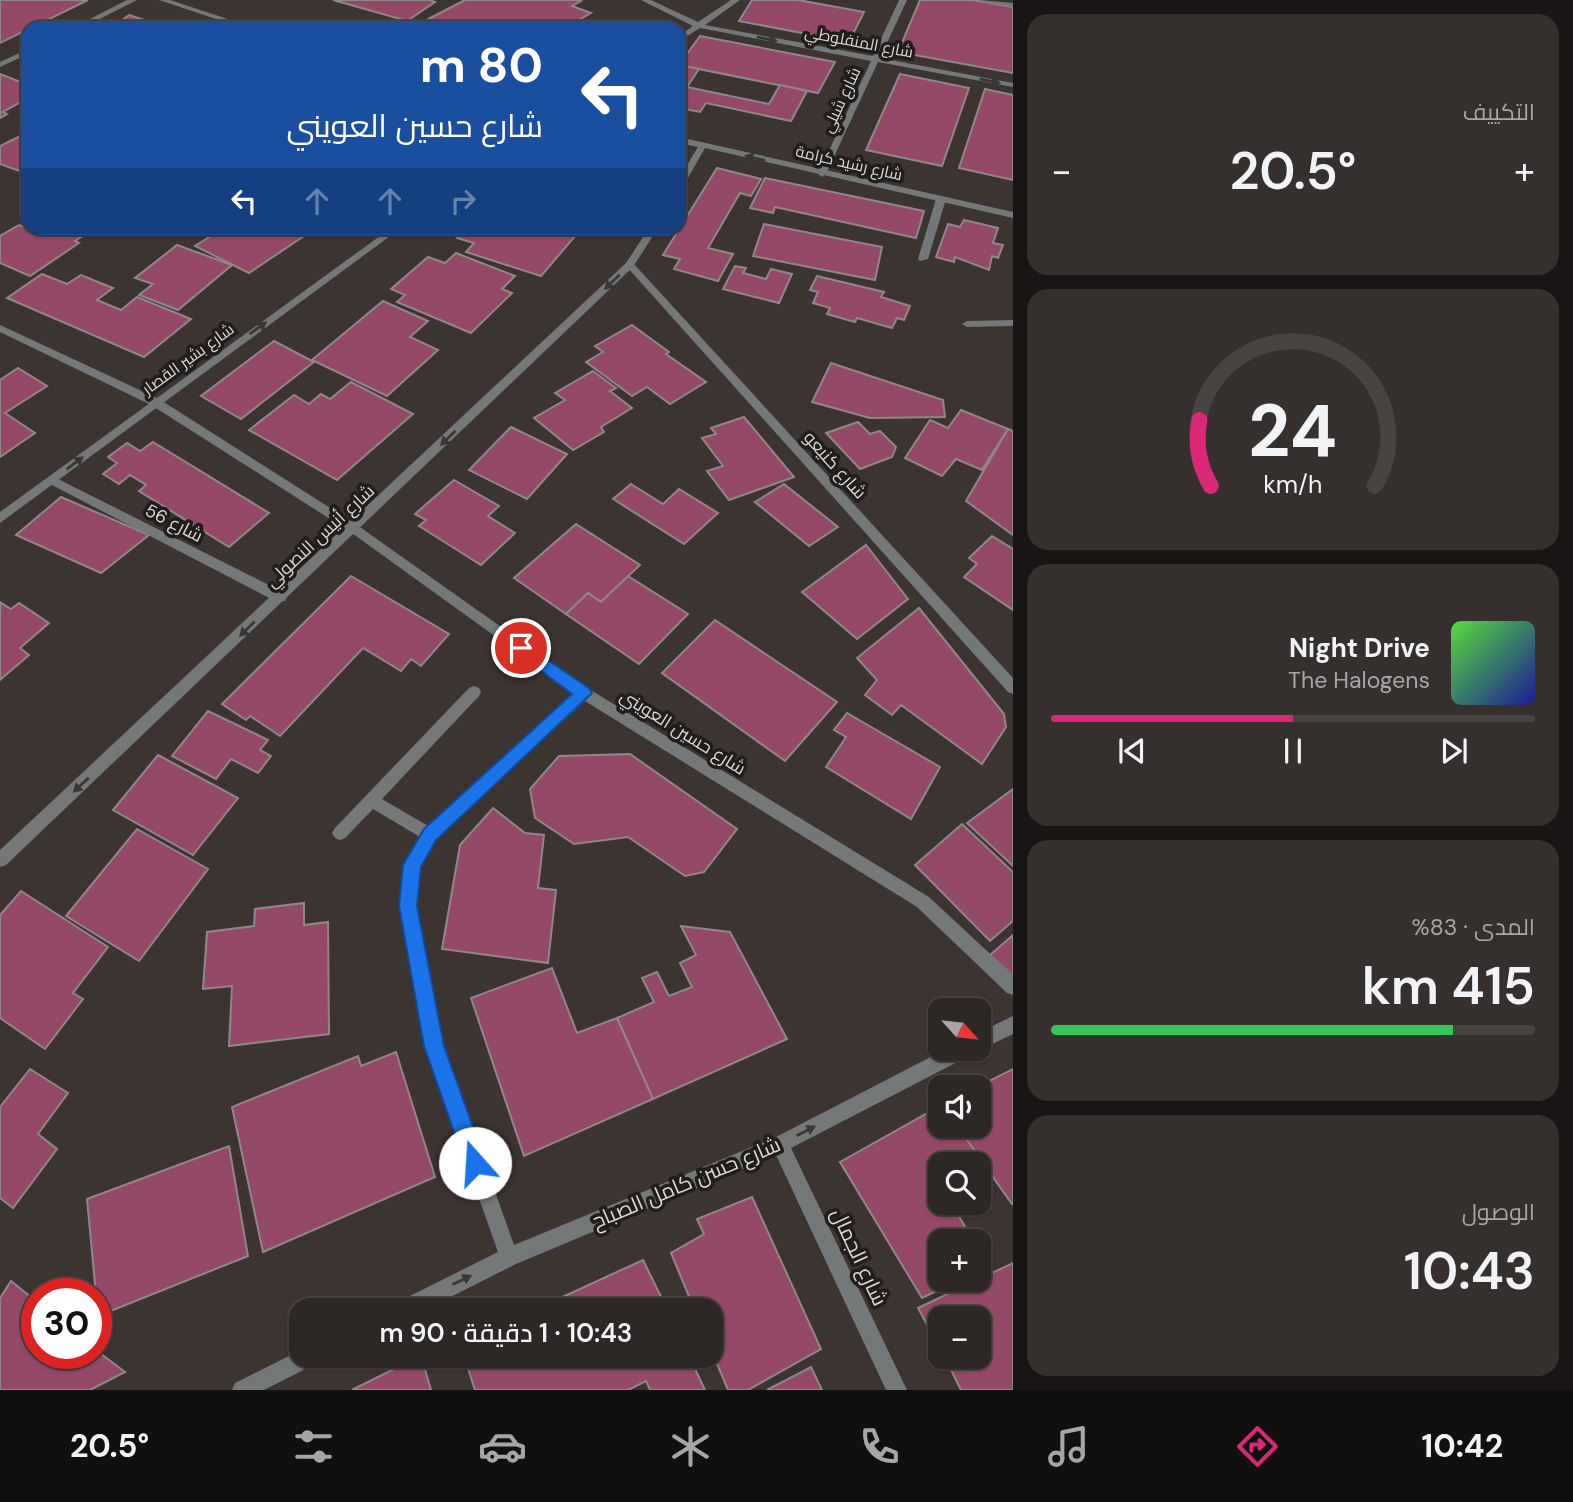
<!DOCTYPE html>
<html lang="ar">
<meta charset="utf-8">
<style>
:root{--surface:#2d2725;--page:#352f2d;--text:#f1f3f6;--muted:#a7a5a7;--line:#484442;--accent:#db2777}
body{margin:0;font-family:"DM Sans",Cairo,sans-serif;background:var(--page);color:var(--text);direction:rtl;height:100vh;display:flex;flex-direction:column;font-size:26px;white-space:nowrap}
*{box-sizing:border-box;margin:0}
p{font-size:23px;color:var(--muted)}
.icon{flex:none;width:38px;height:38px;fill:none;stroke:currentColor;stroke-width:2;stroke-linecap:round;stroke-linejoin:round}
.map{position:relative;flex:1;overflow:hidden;direction:ltr}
.side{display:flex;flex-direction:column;gap:14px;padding:14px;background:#191514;width:560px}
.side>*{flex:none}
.top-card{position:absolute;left:21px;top:21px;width:665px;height:214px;border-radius:21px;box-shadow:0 2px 5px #0004,0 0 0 2px var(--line);direction:rtl;background:#1a4fa0;color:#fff;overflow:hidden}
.needle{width:46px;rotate:117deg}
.fabs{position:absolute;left:928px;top:998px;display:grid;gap:14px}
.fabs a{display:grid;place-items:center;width:63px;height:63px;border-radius:14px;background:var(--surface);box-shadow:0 2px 5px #0004,0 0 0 2px var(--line);font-size:35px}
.speed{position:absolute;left:21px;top:1278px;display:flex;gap:14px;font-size:35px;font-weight:700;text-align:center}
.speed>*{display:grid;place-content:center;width:91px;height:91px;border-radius:50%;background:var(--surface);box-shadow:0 2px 5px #0004,0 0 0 2px var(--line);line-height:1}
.speed .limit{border:10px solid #d22;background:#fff;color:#111}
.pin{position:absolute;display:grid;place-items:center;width:60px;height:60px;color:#fff;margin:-30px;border:4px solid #fff;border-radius:50%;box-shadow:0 2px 7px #0007}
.me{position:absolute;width:77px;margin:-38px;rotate:341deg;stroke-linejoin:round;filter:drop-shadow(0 0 5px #0008)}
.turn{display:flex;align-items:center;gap:24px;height:147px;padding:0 28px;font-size:32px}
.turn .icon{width:91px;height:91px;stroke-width:2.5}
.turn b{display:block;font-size:49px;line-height:60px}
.lanes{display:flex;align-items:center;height:66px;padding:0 28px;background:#0003;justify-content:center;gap:35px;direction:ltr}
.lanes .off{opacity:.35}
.big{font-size:52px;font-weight:600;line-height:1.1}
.side .widget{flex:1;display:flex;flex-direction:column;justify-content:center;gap:10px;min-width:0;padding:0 24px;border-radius:21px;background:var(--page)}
.side .dial{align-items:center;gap:0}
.dial svg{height:182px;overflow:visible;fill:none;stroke:var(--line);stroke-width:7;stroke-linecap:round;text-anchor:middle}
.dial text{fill:var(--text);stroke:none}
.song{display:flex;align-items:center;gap:21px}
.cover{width:84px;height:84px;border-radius:10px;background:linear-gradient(135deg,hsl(110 70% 55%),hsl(240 70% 35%))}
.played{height:7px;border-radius:4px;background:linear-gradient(90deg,var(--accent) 50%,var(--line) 50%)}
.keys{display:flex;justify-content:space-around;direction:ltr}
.heat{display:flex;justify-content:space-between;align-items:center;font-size:38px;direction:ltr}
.charge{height:10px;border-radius:5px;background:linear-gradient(90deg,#34c759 83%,var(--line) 0)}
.trip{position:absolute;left:289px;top:1298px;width:434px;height:70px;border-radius:21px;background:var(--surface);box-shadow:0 2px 5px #0004,0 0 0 2px var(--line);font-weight:600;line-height:70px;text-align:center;direction:rtl}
.menu{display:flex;height:112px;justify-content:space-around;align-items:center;background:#12100f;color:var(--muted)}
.menu .icon{width:49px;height:49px}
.menu .on{color:var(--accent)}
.menu b{font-size:32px;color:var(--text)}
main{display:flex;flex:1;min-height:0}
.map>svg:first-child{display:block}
.building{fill:#954968;stroke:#90878a;stroke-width:2}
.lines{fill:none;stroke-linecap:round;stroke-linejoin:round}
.service{fill:#747879;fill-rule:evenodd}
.minor{fill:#747879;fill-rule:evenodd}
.tertiary{fill:#747879;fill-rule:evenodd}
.oneway{fill:#393837}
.route{fill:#1a73e8;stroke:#114b97;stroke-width:2}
.labels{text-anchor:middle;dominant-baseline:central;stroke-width:7;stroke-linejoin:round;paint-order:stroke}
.far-street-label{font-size:16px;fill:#ddd8d6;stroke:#201d1b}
.street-label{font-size:18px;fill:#ddd8d6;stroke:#201d1b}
.near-street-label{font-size:21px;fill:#ddd8d6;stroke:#201d1b}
</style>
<main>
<section class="side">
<div class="widget"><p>التكييف</p>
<div class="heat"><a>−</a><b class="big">20.5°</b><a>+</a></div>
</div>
<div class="widget dial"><svg viewBox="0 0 100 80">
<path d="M14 69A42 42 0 1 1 86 69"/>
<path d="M14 69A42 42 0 0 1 9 40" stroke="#db2777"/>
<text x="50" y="56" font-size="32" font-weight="700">24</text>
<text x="50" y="72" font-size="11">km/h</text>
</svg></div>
<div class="widget">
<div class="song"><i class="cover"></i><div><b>Night Drive</b><p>The Halogens</p></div></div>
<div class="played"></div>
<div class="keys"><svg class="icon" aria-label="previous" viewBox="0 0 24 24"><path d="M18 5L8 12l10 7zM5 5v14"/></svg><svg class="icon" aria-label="pause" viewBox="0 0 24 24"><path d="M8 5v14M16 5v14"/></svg><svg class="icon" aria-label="next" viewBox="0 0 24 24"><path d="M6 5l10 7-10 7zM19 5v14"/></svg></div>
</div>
<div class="widget"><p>المدى · 83%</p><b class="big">415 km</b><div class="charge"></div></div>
<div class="widget"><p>الوصول</p><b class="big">10:43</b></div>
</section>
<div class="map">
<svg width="1013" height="1390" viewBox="0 0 1013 1390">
<rect width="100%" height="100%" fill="#3c3431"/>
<g class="building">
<path d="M0,0h88l-88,43z"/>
<path d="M333,0h96l6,2 -28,19z"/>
<path d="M465,0h113l3,1 -9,5 19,7 -26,15h-154z"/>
<path d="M752,0h46l66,12 -15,30 -110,-21z"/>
<path d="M920,0h53l40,7v66l-115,-21z"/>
<path d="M129,15l39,13h-57z"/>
<path d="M700,36l135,26 -17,31 -139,-28z"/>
<path d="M679,65l20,4 -12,18 82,17 11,-19 27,6 -16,30 -85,-18 -6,9 -21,-4z"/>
<path d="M0,74l28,11v7l-6,3 6,3 -25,14 4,2 -7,4z"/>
<path d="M900,74l69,14 -27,78 -76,-16z"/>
<path d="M985,89l28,6v85l-54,-12z"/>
<path d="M28,132v42l-28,-10v-18z"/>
<path d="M717,168l44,11 -10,17 -11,-3 -32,55 25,6 -15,27 -44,-12 6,-10 -17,-4z"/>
<path d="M765,178l159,33 -8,27 -141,-31 -2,6 -23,-5z"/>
<path d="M964,220l34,8 -5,15 10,2 -5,13 -6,-2 -3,14 -34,-13 -1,5 -18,-5 12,-33 12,3z"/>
<path d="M764,224l118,23 -7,33 -122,-24z"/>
<path d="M19,225l19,8 8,-5h49l-20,13 4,2 -49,33 -30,-13v-27z"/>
<path d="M224,228h9l10,5 8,-5h65l-67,45 -54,-27z"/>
<path d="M467,228h115l-41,48 -75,-24 8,-9 -17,-5z"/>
<path d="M177,245l55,20 -54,45 -39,-15 14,-11 -18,-6z"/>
<path d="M456,253l59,23 -13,13 10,4 -41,40 -74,-31 8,-7 -14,-6 37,-32 17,6z"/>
<path d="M735,266l11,2 -3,5 23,6 5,-10 21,5 -13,29 -56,-14z"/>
<path d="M42,274l25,10 14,-9 32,13 -16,12 24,10 16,-13 54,22 -47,38 -137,-59z"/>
<path d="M817,276l67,16 -3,5 29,9 -6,14 -7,-2 -5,10 -35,-10 -2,4 -28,-8 3,-6 -17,-5 5,-11 -8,-2z"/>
<path d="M383,301l45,20 -18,16 28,13 -51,46 -75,-36z"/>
<path d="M632,325l37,27 -3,2 40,28 -36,22 -23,-17 -15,9 -46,-34 17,-10 -8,-6z"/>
<path d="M274,341l40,21 -73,57 -40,-23z"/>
<path d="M831,363l112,37 2,17 -75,1 -58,-16z"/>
<path d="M18,368l29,18 -42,27 30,20 -35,24v-77z"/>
<path d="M593,371l23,17 -6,3 22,17 -31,19 3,5 -31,18 -39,-32 31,-18 -10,-7z"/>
<path d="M351,382l62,32 -76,66 -88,-50 45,-35 15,9 12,-10 9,5z"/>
<path d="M961,410l47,19 -26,41 -26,-11 -14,17 -37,-18 25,-38 18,8z"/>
<path d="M744,417l50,60 -65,23 -22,-29 16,-5 -21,-28 14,-4 -5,-6z"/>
<path d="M858,422l12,12 10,-3 16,16 -4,10 -32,12 -34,-36z"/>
<path d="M511,427l56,27 -40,45 -58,-29z"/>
<path d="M1008,429l5,2v104l-47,-34z"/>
<path d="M153,442l116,71 -40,34 -90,-56 7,-6 -16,-10 -11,9 -16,-10 14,-11 -9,-6 19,-14 13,8z"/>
<path d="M454,480l45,26 -11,10 27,17 -34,32 -62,-39 7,-6 -11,-6z"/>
<path d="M631,484l32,20 16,-15 39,24 -34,31 -71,-45z"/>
<path d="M784,484l54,43 -29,19 -54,-44z"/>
<path d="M61,497l88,38 -48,38 -85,-38z"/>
<path d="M576,524l64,41 -39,37 -13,-9 -22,21 -52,-36z"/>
<path d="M992,536l21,13v61l-49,-33 13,-13 -8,-6z"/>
<path d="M866,545l42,54 -51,40 -55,-47z"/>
<path d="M351,576l98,58 -28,32 -10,-7 -10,12 -38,-23 -83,88 -30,-20 -4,4 -24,-16z"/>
<path d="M628,576l60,38 -49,50 -73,-50 22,-21 13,9z"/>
<path d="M0,602l11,7 8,-6 30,20 -29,25 9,7 -29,25z"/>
<path d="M919,608l85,106 2,13 -24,37 -81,-59 -9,10 -27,-20 12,-15 -20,-22z"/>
<path d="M715,620l122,82 -52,59 -123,-88z"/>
<path d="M208,711l60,29 -8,10 11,6 -13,17 -27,-14 -15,20 -44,-23z"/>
<path d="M847,713l93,54 -29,52 -85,-52 20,-30 -12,-7z"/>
<path d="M630,754l107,75 -33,43 -19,4 -57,-39 -54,7 -39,-26 -5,-29 29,-33z"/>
<path d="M158,755l80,43 -45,57 -80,-45z"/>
<path d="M1013,789v77l-46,-43z"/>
<path d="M493,808l32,25 19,2 -6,53 18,2 -8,73 -106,-14 18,-104z"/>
<path d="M962,824l51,48v49l-23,20 -75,-76z"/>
<path d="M137,829l71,40 -69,92 -73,-45z"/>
<path d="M21,891l87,56 -35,46 10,6 -38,50 -45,-31v-103z"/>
<path d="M304,903v22l24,-3 1,112 -100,12 3,-60 -29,3 4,-57 47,-6 1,-17z"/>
<path d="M681,926l49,6 57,107 -134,60 -36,-81 37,-16 -12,-24 15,-6 12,24 23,-9 -12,-24 16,-8z"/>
<path d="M1013,935v41l-23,-21z"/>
<path d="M552,968l25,65 40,-15 36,81 -129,57 -53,-158z"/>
<path d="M396,1052l39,125 -172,75 -31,-145 126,-51 3,10z"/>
<path d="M30,1069l38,24 -30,41 19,15 -44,59 -13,-10v-91z"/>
<path d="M1013,1069v135h-1l-56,-79h22l-1,-38z"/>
<path d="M940,1106v19h16l37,51 -15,9v-21h-38v38h11l22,39h-33v38h22l-40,19 -82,-136z"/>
<path d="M229,1146l19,110 -150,60 -11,-117z"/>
<path d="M752,1197l69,152 -73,41h-20l-18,-43v-36h-15l-24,-58 33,-19 -7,-15z"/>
<path d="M978,1248l12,18 -12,6z"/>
<path d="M643,1260l25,51h-136z"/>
<path d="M1013,1263v127h-52l-17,-34h34v-38h-38v31l-22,-41z"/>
<path d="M11,1281l26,21v51h59v-3l29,22 -35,18h-90v-92z"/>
<path d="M421,1356l10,34h-79l68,-34z"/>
<path d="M464,1356h225l16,34h-55l-4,-9 -18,9h-153z"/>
<path d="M811,1367l11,23h-55z"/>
</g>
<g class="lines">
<g class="service">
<path d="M1013,320v6l-46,1 -5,-3 5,-3z"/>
<path d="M474,686l5,2 2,4 -2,4 -97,103 53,31 3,5 -3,5 -5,2 -5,-2 -52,-31 -28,29 -5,2 -5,-2 -3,-5 3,-5 134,-140z"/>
</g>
<g class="minor">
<path d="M127,0h10l-55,28h-10z"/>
<path d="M641,0h10l47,22 33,-22h9l-35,25 168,31 26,-56h8l-27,58 133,25v4l-135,-25 -52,112 -4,3 -4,-3 53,-113 -171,-33 -21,13v-5l14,-10z"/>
<path d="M980,0l33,3v4l-29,-5z"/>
<path d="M28,49v5l-28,13v-5z"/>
<path d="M941,196l5,3 -18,60 -8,2 -2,-2 18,-60z"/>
<path d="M627,263h6l380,415v16l-5,-2 -381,-425z"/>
<path d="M0,325l159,74 198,126 232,164 340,208 84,78v20l-6,-2 -90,-86 -332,-206 -150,139 -15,27 -4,39 27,140 71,199 260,-107 174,-90h30v-15l35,-17v18l-35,17 -3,-2 -2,5 -182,94 116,242h-21l-110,-235 -260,109 -93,47h-32l3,-7 104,-52 -73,-206 -25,-140 4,-41 21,-35 149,-137 -225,-162 -198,-126 -151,-73z"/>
<path d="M52,476l233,117 2,4 -2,4h-10l-227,-118 -2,-3z"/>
<path d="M301,1350v6h19l-3,7 -53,27h-32l3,-7z"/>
</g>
<g class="tertiary">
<path d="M159,0h11l85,28h-12z"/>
<path d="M679,137l334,75v6l-308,-70 -21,37 -5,3v-10l19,-31 -19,-4z"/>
<path d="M391,228h10l-401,295v-11z"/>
<path d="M649,228h9l-25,39 -627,598 -6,2v-17l626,-587z"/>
</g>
</g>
<defs><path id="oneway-solid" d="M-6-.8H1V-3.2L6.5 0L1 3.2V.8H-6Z" transform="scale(1.75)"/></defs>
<g class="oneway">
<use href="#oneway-solid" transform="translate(767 39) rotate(11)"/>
<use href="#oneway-solid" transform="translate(990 81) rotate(11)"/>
<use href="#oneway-solid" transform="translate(755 158) rotate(-167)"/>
<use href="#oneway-solid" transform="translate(612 282) rotate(136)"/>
<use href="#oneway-solid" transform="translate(258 328) rotate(-36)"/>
<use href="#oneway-solid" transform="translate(448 438) rotate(136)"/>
<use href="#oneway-solid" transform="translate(75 463) rotate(-37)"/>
<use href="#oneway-solid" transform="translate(247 629) rotate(136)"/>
<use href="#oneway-solid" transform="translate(81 785) rotate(137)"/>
<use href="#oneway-solid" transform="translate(806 1131) rotate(-27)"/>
<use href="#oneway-solid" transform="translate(462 1280) rotate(-26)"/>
</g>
<path class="route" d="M521,642l68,46 3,5 -156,147 -15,27 -4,39 27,140 42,117 -3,8 -8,3 -7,-3 -3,-8 -41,-117 -25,-140 4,-41 21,-36 148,-135 -56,-42 -3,-4 3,-4z"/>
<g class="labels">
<g class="far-street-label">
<text transform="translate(859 42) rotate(11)">شارع المنفلوطي</text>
<text transform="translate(841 100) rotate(-65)">شارع شيلي</text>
<text transform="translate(849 163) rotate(13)">شارع رشيد كرامة</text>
<text transform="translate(188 359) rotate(-36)">شارع بشير القصار</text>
</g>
<g class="street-label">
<text transform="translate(835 465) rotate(48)">شارع كنيعو</text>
<text transform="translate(174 523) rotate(27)">شارع 56</text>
<text transform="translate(320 536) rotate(-43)">شارع أنيس النصولي</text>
<text transform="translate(683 732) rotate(32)">شارع حسين العويني</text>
</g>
<g class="near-street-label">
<text transform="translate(686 1183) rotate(-23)">شارع حسن كامل الصباح</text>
<text transform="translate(859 1257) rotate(65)">شارع الجمال</text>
</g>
</g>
</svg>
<div class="fabs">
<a><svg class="needle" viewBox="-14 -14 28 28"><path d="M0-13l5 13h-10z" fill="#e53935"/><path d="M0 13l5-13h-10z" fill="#a7a5a7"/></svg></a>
<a><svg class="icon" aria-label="sound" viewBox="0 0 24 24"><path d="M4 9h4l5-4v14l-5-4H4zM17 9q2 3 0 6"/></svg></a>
<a><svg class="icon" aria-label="search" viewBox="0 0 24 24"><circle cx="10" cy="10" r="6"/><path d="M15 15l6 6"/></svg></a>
<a>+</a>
<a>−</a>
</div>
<div class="speed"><div class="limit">30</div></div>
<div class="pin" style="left:521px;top:648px;background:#d93025"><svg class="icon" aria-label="arrive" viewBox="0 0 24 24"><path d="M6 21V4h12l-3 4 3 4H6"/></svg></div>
<svg class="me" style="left:475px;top:1163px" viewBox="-20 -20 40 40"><circle r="19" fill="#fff"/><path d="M0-13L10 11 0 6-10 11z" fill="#1a73e8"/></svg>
<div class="trip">10:43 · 1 دقيقة · 90 m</div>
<div class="top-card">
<div class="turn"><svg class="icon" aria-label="left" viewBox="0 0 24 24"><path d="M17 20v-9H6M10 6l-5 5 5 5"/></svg><div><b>80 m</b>شارع حسين العويني</div></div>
<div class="lanes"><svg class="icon" aria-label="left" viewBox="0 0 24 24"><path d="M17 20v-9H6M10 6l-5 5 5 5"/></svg><svg class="icon off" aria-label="ahead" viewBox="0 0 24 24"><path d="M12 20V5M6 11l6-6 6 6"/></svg><svg class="icon off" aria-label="ahead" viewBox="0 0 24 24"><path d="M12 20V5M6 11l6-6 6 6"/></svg><svg class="icon off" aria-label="right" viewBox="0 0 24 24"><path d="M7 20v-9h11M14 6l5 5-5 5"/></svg></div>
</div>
</div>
</main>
<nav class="menu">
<b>10:42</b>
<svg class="icon on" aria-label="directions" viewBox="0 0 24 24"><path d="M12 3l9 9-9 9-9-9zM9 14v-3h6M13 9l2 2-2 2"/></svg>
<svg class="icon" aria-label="music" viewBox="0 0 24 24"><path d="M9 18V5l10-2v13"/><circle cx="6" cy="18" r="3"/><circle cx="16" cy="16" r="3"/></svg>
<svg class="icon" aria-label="phone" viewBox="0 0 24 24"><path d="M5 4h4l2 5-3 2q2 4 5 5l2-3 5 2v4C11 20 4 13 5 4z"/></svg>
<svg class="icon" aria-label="climate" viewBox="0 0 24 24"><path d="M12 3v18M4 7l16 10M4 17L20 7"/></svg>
<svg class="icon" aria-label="car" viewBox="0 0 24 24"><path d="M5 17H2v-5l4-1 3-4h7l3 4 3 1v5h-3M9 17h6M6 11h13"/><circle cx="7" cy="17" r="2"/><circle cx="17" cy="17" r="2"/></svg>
<svg class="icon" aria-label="filters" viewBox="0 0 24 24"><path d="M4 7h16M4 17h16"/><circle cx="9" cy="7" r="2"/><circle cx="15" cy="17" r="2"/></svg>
<b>20.5°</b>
</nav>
